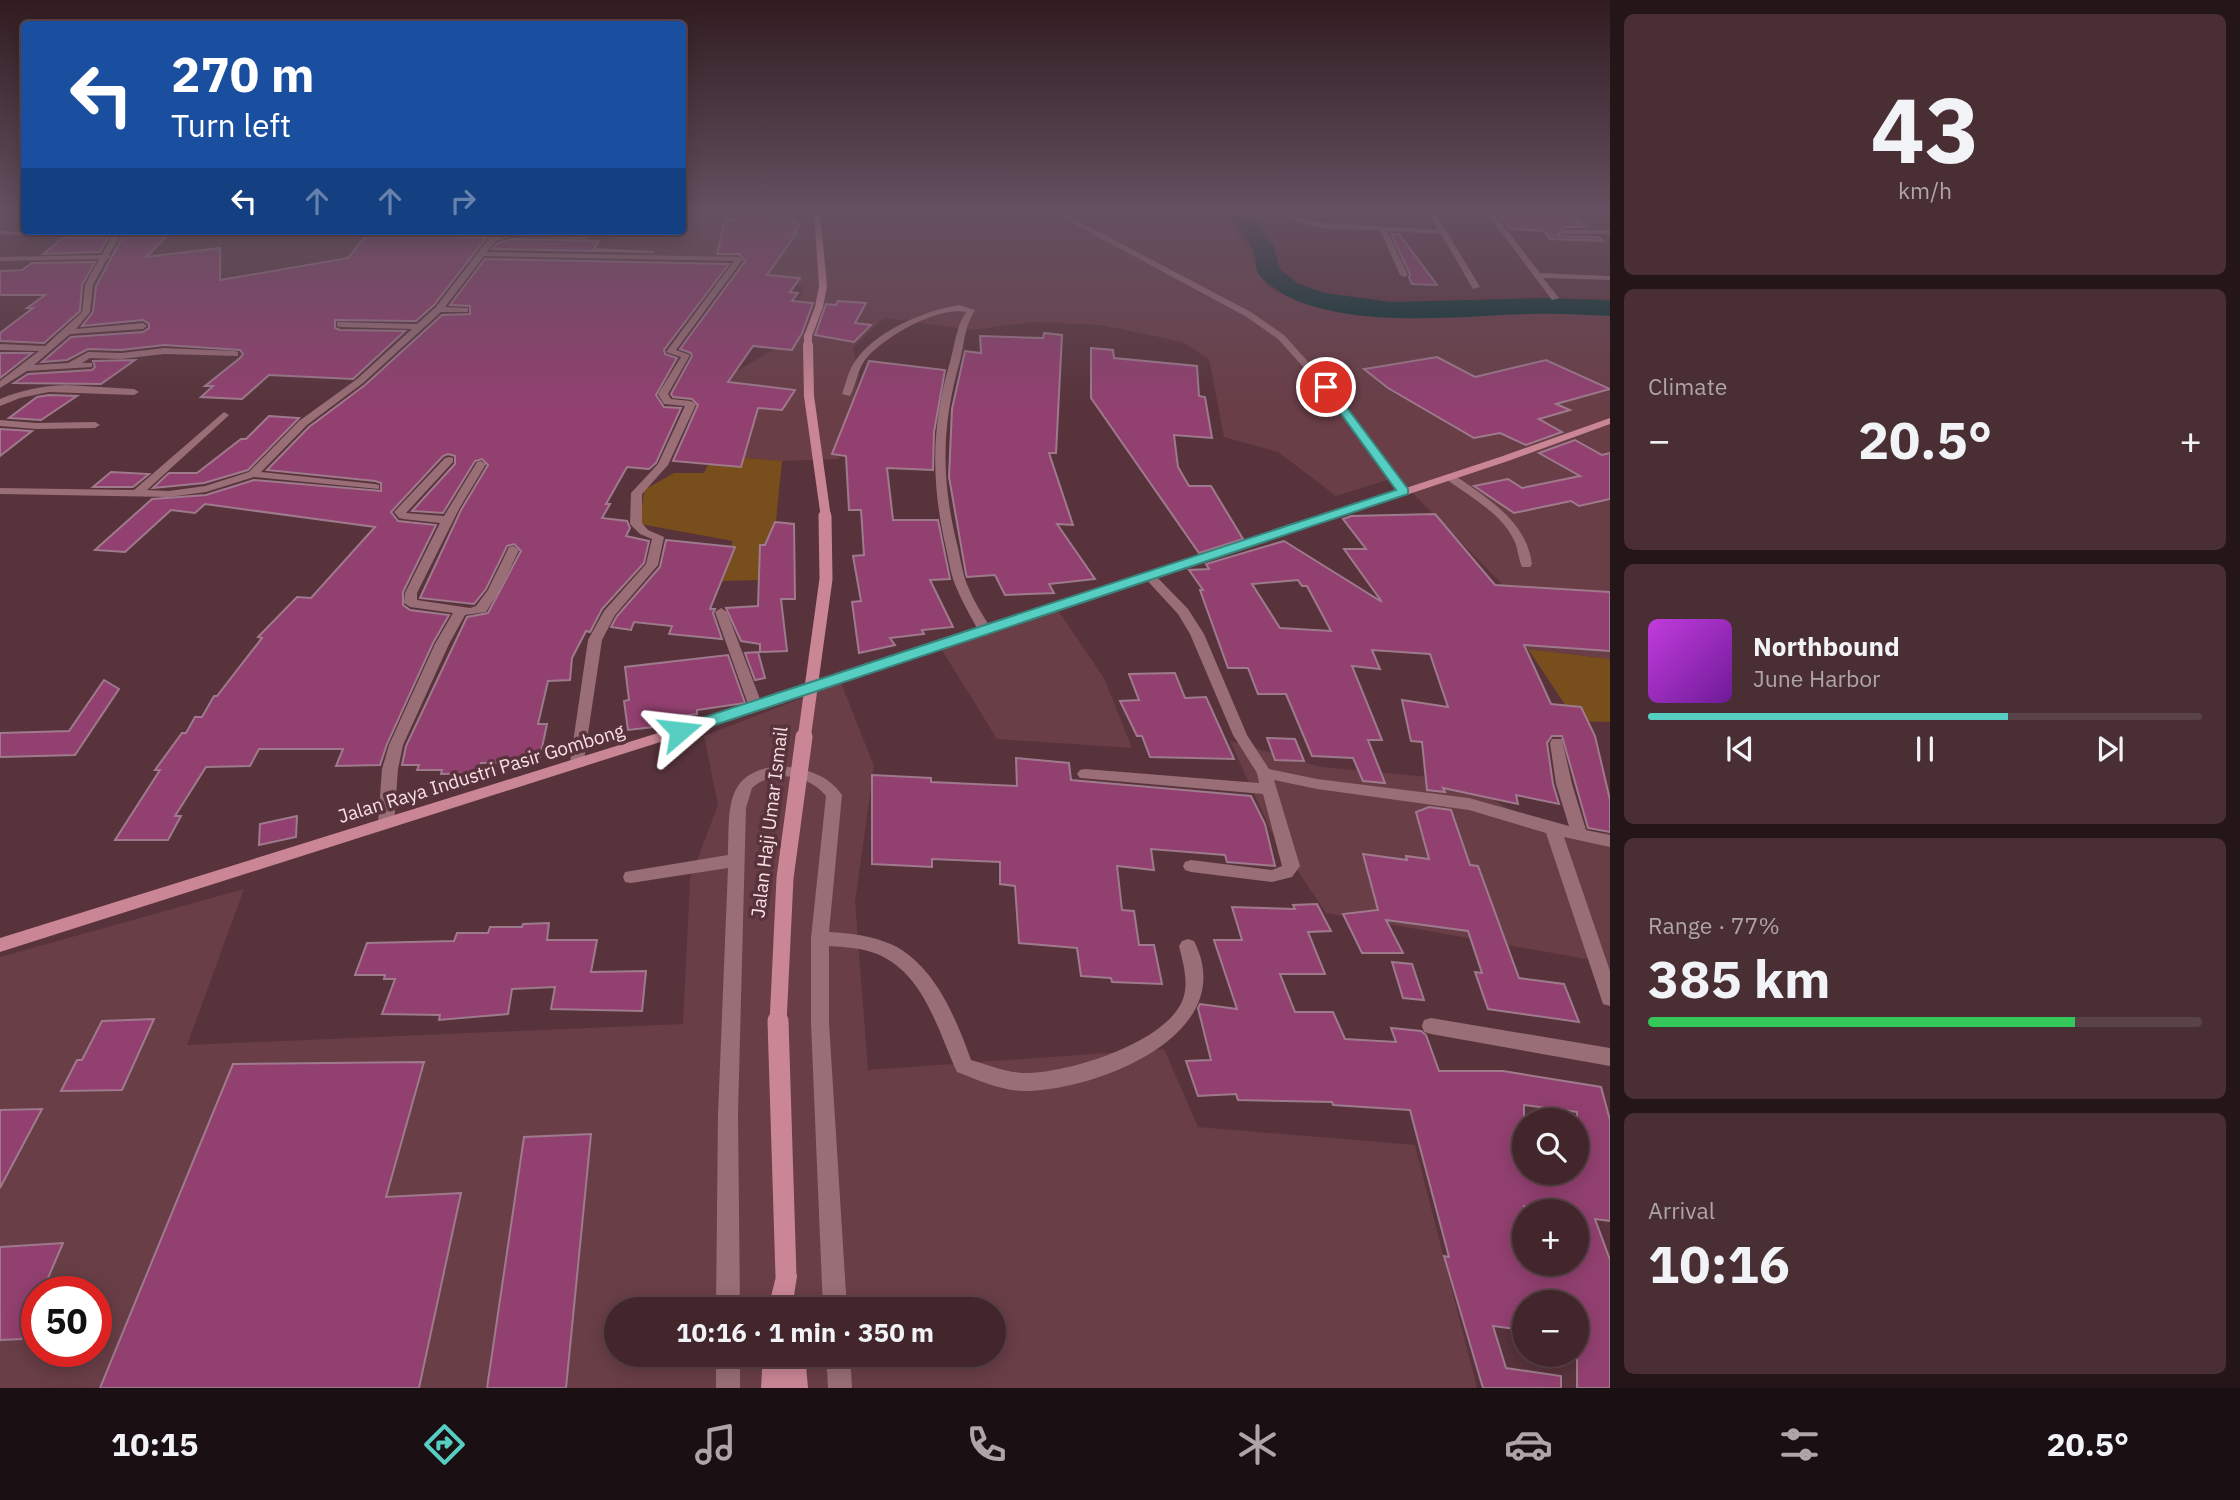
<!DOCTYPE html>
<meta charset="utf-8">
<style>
:root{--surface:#42262c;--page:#492e34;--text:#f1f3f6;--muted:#aea5a9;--line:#5a4348;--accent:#56cec2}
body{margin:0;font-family:"IBM Plex Sans",sans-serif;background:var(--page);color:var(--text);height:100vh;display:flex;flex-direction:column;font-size:26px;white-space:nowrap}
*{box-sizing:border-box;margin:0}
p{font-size:23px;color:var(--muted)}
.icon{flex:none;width:38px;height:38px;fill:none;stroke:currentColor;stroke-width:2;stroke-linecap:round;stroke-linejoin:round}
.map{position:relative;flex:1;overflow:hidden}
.details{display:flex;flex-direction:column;gap:14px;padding:14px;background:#241518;width:630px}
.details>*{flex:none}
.guide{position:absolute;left:21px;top:21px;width:665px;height:214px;border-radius:7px;box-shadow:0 4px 18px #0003,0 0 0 2px var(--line);background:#1a4fa0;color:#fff;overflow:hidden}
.buttons{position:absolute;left:1512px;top:1108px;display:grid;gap:14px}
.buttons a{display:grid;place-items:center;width:77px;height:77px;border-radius:50%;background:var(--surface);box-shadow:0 4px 18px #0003,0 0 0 2px var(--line);font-size:35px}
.speed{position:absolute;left:21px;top:1276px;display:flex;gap:14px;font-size:35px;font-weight:700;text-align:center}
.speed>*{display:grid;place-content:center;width:91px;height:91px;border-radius:50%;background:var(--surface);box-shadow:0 4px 18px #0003,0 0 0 2px var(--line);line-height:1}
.speed .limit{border:10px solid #d22;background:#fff;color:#111}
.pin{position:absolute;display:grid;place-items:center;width:60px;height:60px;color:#fff;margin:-30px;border:4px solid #fff;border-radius:50%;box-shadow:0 2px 7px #0007}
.me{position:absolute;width:77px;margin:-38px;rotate:73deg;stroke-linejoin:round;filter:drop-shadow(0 0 5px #0008)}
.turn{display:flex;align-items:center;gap:24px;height:147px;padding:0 35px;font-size:32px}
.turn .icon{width:91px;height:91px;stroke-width:2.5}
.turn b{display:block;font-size:49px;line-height:60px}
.lanes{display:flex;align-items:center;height:66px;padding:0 35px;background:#0003;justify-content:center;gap:35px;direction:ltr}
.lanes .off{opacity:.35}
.big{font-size:52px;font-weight:700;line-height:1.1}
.details .card{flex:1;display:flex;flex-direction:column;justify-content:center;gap:10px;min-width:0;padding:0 24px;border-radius:10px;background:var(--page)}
.details .dial{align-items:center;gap:0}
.dial b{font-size:91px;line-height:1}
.song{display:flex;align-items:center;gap:21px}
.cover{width:84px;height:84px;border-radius:10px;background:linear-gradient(135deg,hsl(290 70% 55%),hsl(280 70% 35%))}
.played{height:7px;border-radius:4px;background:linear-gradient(90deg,var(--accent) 65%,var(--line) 65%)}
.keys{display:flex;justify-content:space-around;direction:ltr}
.heat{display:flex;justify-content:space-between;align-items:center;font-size:38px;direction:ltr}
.charge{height:10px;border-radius:5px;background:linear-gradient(90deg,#34c759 77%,var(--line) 0)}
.trip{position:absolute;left:604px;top:1297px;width:402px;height:70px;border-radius:35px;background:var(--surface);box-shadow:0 4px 18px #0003,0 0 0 2px var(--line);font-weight:700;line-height:70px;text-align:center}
.dock{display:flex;height:112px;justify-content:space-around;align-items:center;background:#1a0f12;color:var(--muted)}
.dock .icon{width:49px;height:49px}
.dock .selected{color:var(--accent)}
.dock b{font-size:32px;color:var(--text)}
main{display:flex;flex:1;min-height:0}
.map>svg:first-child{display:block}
.built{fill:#693e47;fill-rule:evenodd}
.green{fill:#784e1c}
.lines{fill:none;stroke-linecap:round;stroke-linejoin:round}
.river{fill:#01322e;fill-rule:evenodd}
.building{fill:#924070;stroke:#9f7a8d;stroke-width:2;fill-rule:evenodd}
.minor{fill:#996e76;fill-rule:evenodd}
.secondary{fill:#ca8694;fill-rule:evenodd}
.secondary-bridge-far4{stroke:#ca8694;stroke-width:8}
.secondary-bridge-far3{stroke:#ca8694;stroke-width:10}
.secondary-bridge-far2{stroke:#ca8694;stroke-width:13}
.secondary-bridge-far1{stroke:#ca8694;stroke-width:17}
.secondary-bridge{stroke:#ca8694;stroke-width:21}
.route{fill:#56cec2;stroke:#38867e;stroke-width:2}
.labels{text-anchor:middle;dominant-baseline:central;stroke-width:7;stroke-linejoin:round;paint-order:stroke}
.street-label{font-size:19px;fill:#f8e0e4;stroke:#58333b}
</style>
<main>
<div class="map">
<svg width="1610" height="1388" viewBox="0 0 1610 1388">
<rect width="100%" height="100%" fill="#58333b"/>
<g class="built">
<path d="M683,212h542l42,75 33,16 84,7 186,1v-11l40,4v355l-82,-10 -26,-65 -105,-107 -61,19 -58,-44 -54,-15 -15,-78 -26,-17 -82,-17 -68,-3 -61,8 -88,-12 -31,30 6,28 -20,83 -57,2 -69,-6 8,-17 -35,-20 24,-32 70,-40 1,-12 24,-47 -38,-6 -6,-15 -18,-5 -105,-6 1,-6 -35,-3 10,-15h68z"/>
<path d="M1057,609l47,69 28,70 -135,-9 -60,-97z"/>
<path d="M841,683l33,83 -19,136 13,168 296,-21 34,78 217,18 62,243h-1477v-431l244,-68 -57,156 496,-21 7,-145 28,-74 -14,-69zM37,1292h59v59h-59zM616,1309h378v45h-378z"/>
<path d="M1230,741l91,26 140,13 80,49 69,4v158l-12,-30 -272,-48 -55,-82z"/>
</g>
<g class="green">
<path d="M713,455l69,6 -12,119 -54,1 17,-40 -93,-17 4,-34 30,-17h30z"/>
<path d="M1528,649l82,10v63l-34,-1z"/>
</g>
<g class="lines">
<path class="river" d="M1229,212h22l23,35 6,22 17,14 27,10 67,9 149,-4 70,2v16c-27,-1 -53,-3 -80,-2 -75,2 -211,20 -268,-36 -8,-7 -5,-15 -8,-24 -5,-15 -17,-28 -25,-42z"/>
</g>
<g class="building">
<path d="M1497,212h68l20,15h-22l-5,9 40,1 5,4 -53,-2 -6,-8 -34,-2z"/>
<path d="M751,218l42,1 -2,4 9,1 -6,8h3l-30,43 33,3 -10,14 8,1 -6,8 21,2 -11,30 -10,17 -39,-4 -25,36 67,8 -13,20 -24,-2 -17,59 -68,-6 25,-56 -6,-6 -19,-2 -2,-3 21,-38 -1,-3 -11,-4 65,-88 -6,-7h-22l8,-34z"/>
<path d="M146,231h26l-26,26 74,-9v32l128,-22 22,-27h85l-3,5 34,2 -52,67 -18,16 -81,-1v8l5,2 65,1 -52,48 -84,-4 -27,24 -41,-2 12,-11h-8l35,-28 3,-4 -3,-4 -76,-5 -43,5 -33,-1 -21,11 -25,2 29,-25 72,-5 6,-4v-4l-6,-4 -61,6 11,-14 3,-26 27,-50 18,-1z"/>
<path d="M1391,234h8l38,51 -25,-1 -3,-6 1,-4z"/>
<path d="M109,236l-9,16 -57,2 21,-17z"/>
<path d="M512,239l87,2 -5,8 60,3 -162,-3 6,-6z"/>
<path d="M485,259l244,5 -65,86 1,4 12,4 -21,37 8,12 17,1 -25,55 -7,6 -22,-2 -21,37h4l-8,14 25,3 3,7 -4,8 23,5 -5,22 -42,46 -12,23 -4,-1 -14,27 -2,22 -22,1 -10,43h9l-8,38 -58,1 -3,10 -37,1 1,-4h-25l2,-5h-17l4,-19 61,-129 21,-4 33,-62 -7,-7 -7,2 -21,43 -12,15 -54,-6 41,-88 27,-45 -6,-6 -7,2 -32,52 -31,-2 43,-47v-8l-7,-2 -5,2 -52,56 7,9 38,4 -33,67v13l7,5 39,5 -16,28 -46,101 -7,21 -44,1 7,-17h-84l-9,17 -44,1 -31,49h6l-13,24h-53l45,-70h-5l27,-37h4l9,-16h7l12,-21h3l45,-58 -4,-1 39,-40 14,1 64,-71 -170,-23 -10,9 -24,-3 -46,42 -30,-2 57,-51 54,-4 48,-15 127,11v-8l-6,-2 -108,-11 42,-43 56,-42 77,-70 28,-1v-8l-20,-1z"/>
<path d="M95,262l-13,23 -2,26 -36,32 -44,-2v-8l33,-25h-6l18,-13h-45v-24l22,-1 10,-7z"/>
<path d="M838,301l28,2 -11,20 16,2 -17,17 -39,-7 11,-31 10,1z"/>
<path d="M1044,333l18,2 -6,118h-7l24,72 -16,-1 38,55 -46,5 5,9 -49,2 -10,-20 -28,2 -1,-3 -17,-97 3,-68 13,-58 16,2 -1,-17 63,2z"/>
<path d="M1091,348l22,2 1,8 83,8 2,30 6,1 7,41 -38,-3 4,32 11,19h22l32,53 -44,14 -108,-155z"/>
<path d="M0,353h32l-32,25z"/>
<path d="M1437,357l38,20 71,-17 64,29 -54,15 14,6 -31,9 23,13 -36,13 -26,-12 -26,5 -86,-50 -24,-19z"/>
<path d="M135,360l-34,24 -87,-1 14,-9 64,-4 3,-3 -2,-6z"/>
<path d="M869,361l76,9 -11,62 -1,38 -46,-2 6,52h45l12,59 -20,1 23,47 -31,3 2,4 -34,4 5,7 -36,8 -7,-51 9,-1 -8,-45 11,-1 -3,-45h-12l-3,-54 -14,-2z"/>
<path d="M49,395l28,1 -36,24 -32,-2 28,-21z"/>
<path d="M269,416l30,2 -51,52 -44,13 -51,5 16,-15h28l44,-34h5z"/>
<path d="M0,429l32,2 -32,25z"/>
<path d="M1575,440l27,15 8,-2v46l-31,7 -8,-5 -57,12 -40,-27 34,-7 14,9 58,-12 -41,-23z"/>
<path d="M111,472l38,2 -16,13h-40z"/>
<path d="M1435,514l60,71 115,7v59l-86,-6 27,59 30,3 14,29 15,64v32l-22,-4 -26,-92h-10l-5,7 6,41 6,20 -43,-9 2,9 -75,-16 2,4 -18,-2 -5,-48 -11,-1 -9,-41 46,7 -18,-53 -58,-4 8,19 -28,-3 30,74h-14l17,43 -22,-2 -10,-23 -41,-2 -26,-62h-28l-10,-26h-20l-28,-78h3l-14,-20 20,-1 -3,-5 78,-23 98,61 -38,-53h22l-23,-30 8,-3zM1298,580l4,6h5l24,45 -51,-3 -28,-44z"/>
<path d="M775,522l19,2 1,75h-14l6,52 -27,1v-8l-19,-3 -15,-33 32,-2 2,-61h5z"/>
<path d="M666,540l69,7 -25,62h5l-2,4 9,26 -53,-5 3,-8 -38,-4 -3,8 -20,-3 6,-11 43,-49z"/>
<path d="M758,652l7,26 -10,2 -10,-27z"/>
<path d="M728,655l17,48 -48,7v4l-26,3 1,8 -44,5 -4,-29 5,-1 -4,-33z"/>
<path d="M1175,673l10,25 21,-1 28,62 -84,-2 -8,-21h-5l-17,-35 19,-1 -10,-26z"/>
<path d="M104,680l15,9 -44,66 -75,2v-24l69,-2z"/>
<path d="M1267,738l28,1 9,22 -29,-1z"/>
<path d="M1016,758l53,5 2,17 180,16 14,28 10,42 -48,-4 -2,-7 -74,-6 3,21 -37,-4 5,44 12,1 5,34h15l8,39 -50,-2 -1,-4 -30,-2 -4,-28 -58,-5 -4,-57 -15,-2v-22l-68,-3v8l-60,-3v-89l59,3v4l86,4z"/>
<path d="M1429,807l22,3 19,55 8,1 41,112 45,6 15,38 -91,-13 -13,-37 7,1 -14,-42 -82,-11 17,33h-41l-19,-39 35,-4 -15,-56 44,6 -1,-4 23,3 -13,-47z"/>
<path d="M297,816l-1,21 -37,8 1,-21z"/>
<path d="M1317,904l14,27 -23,1 17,42h-45l15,38h38l12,27 51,3 -5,-14 30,3 5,4 13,36h64l98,16 9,33v101l-15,-2 15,41v128h-33v-86h-53v28l-31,-4 13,42 55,8v12h-78l-39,-132 5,1 -39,-147 -77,-5 -1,-3 -94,-2 -2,-6 -38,2 -12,-35 25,-1 -13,-52 2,-4 37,5 -23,-69h28l-10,-33 63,2 -2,-4zM1524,1105l53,7v60h-53zM1524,1206l30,5h23v53h-53z"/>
<path d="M549,923l-2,17h50l-6,32 55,-1 -4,40 -91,-2 4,-22 -43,2 -4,25 -69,6 1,-5 -58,-1 13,-35h-11l1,-4h-30l12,-32 87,-2 3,-8h31l2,-6h32l1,-3z"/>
<path d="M1392,962l20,2 12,36 -21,-2z"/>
<path d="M154,1019l-32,71 -61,1 16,-31h5l20,-39z"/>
<path d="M424,1062l-38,135 75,-4 -42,195h-319l133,-324z"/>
<path d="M42,1109l-42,79v-78z"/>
<path d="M591,1134l-25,254h-79l37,-251z"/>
<path d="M63,1243l-21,49h-5v12l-15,35 -22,1v-93z"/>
</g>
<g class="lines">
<g class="minor">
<path d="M0,212h4l-4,3z"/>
<path d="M1052,212h9l190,100 33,23 45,50 78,105v4h-8l-76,-105 -45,-50 -33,-23z"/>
<path d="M1285,212h7l5,6 14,4 127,8 -10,-18h7l45,75 -7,2 -32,-55 -54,-3 21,44 -4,2 -4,-2 -20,-45c-27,-1 -76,3 -95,-18z"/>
<path d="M1486,212h7l47,61 70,3v4l-67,-2 16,20 -7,2z"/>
<path d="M0,230l23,3 -4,2 -19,-1z"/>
<path d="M1563,230h47v4h-50z"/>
<path d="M115,231h8l-14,24 2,2 -4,2 -14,26 -3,27 -14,17 67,-6 4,3 -4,3 -73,5 -36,31 34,-2 20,-11 33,1 43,-5 71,3 3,1v4l-74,-2 -43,5 -31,-1 -8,5h10v4l-65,4 -27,17v-7l39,-30 -39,-1v-6l45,2 37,-34 3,-27 14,-26 -99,2v-4l102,-2z"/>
<path d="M517,231l67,4 4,2 -4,2 -72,-3 -16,5 -9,11 252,5 4,2 -67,91 14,5 -22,39 3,5 20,2 5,3 -28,61 -26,29v29l6,7 16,7 -6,28 -43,50 -13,25 -19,127h-10l-3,-4 18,-123 16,-29 42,-47 6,-25 -12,-5 -10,-10 1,-31 27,-29 27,-58 -21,-2 -6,-10 23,-37 -15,-5 68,-91 -250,-5 -39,51 20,1h3v4h-27l-78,71 -56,42 -46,47 114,12 4,1v4l-125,-12 -48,15 -37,5 -169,-3v-6l134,2 90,-78 5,3 -2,2 -80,73 22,1 36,-5 44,-14 50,-51 58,-42 55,-50 -72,-2 -3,-1v-4l80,2 19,-17 54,-70z"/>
<path d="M959,305l16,5c-11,18 -10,31 -15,51 -19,66 -19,120 -2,187 3,13 5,29 11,41 6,15 16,29 24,43l-7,4 -7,-4c-7,-14 -16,-28 -22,-43 -6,-12 -8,-28 -11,-41 -15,-65 -15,-122 4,-186 5,-18 6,-35 16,-50 -29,-6 -84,26 -101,48 -8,11 -9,25 -15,36l-8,-2c4,-11 6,-22 12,-31 19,-31 71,-53 105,-58z"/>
<path d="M66,385l68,4 5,3 -5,3 -85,-3 -29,6 -20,8v-7c21,-9 42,-13 66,-14z"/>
<path d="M0,420l36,3 59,-1 5,3 -5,3 -59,1 -36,-3z"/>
<path d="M449,457l4,1v4l-47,51 38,3 33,-54 4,-1 5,3 -27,45 -42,84v7l53,8 6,-2 12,-16 21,-43 4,-1 6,4 -19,40 -14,22 -21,3 -16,29 -46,101 -5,24 -4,54 -2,4h-12l-2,-4 4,-54 7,-24 46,-101 18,-31 -43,-6 -6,-4 1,-10 35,-70 -37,-4 -4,-1 -5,-6 51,-54z"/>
<path d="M1450,474c8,3 16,9 23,14 28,20 54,40 59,76l-2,3h-8c-4,-9 -4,-19 -8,-27 -13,-27 -45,-44 -68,-61v-4z"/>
<path d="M1149,572l4,1 35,36 16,25 43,101 22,34 48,10 152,19 100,28 -13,-42 -6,-41 2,-4h10l10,45 14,46 24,5v12l-46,-10 46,134v35l-7,-2 -57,-171 -77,-23 -152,-21 -43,-9 26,86 -8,11 -20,5 -81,-10 -6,-2 -2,-4 2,-4 6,-2 81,10 10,-4 -19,-72 -183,-16 -3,-4 3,-4 5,-1 174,14 -2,-10 -24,-38 -43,-101 -12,-20 -35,-38z"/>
<path d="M721,608l6,4 36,95 -2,3 -5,2 -7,-5 -34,-95z"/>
<path d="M779,766c25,2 49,8 63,29l-13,137c22,1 44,4 64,13 42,21 63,73 78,115 17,5 34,12 52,13 43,1 144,-30 160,-74 6,-17 0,-36 -4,-53l3,-5 6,-2 6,2c48,94 -99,150 -170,150 -22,0 -46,-11 -67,-19 -19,-41 -33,-99 -80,-118 -15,-6 -32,-7 -48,-8v77l18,286h-24l-12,-286v-85l15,-142c-18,-22 -53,-27 -74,-8l-6,20 -8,306 2,195h-24l2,-195 10,-246 -97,15 -6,-1 -2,-5 2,-5 6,-1 97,-16c2,-45 -5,-83 51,-89z"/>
<path d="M1431,1018l179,30v18l-179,-32 -7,-2 -2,-6 2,-6z"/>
<rect x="716" y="1354" width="24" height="34"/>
<path d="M826,1354h24l2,34h-24z"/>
</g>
<g class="secondary">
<path d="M814,212h6l7,74 -4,21 -11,29 -4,3 -4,-3 11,-29 4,-21z"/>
<path d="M1610,418v6l-102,37 -747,249 -761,242v-14l751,-234 749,-247z"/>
<path d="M786,1265l8,3 3,8 -5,33h-24l10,-41z"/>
<path d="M763,1354h42l3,34h-47z"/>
</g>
<path class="secondary-bridge-far4" d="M808,346v-10"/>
<path class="secondary-bridge-far3" d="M808,345l1,51 17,122"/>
<path class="secondary-bridge-far2" d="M804,739l22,-160 -1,-63"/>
<path class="secondary-bridge-far1" d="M778,1023l7,-145 19,-141"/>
<path class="secondary-bridge" d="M778,1021l8,255"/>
</g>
<linearGradient id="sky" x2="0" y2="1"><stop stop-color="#301c20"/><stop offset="0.52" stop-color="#645060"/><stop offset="1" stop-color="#645060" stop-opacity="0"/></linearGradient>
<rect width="1610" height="407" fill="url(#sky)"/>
<path class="route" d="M1323,385h7l78,104v5l-723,241h-11l-3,-4 3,-4 722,-237 -73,-101z"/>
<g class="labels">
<g class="street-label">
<text transform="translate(481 773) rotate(-17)">Jalan Raya Industri Pasir Gombong</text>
<text transform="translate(769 822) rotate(-83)">Jalan Haji Umar Ismail</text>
</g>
</g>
</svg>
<div class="buttons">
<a><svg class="icon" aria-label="search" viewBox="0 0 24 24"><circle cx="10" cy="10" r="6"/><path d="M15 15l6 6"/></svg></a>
<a>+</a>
<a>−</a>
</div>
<div class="speed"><div class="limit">50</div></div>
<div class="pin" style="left:1326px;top:387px;background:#d93025"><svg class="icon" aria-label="arrive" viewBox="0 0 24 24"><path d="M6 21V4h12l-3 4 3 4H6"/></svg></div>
<svg class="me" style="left:680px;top:731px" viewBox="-20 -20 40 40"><path d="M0-17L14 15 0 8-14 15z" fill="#56cec2" stroke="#fff" stroke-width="4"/></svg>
<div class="trip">10:16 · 1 min · 350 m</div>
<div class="guide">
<div class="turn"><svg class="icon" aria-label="left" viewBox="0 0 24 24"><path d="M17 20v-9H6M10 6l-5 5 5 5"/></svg><div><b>270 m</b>Turn left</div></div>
<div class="lanes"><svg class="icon" aria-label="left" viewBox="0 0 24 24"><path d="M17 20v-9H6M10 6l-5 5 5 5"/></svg><svg class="icon off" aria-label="ahead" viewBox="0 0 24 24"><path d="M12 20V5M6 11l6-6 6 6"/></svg><svg class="icon off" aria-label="ahead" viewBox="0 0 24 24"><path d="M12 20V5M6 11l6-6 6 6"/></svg><svg class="icon off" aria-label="right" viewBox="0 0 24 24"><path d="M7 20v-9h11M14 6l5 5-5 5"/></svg></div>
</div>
</div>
<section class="details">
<div class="card dial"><b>43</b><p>km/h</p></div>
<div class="card"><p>Climate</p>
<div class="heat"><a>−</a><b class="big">20.5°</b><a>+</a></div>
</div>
<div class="card">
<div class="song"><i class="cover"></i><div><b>Northbound</b><p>June Harbor</p></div></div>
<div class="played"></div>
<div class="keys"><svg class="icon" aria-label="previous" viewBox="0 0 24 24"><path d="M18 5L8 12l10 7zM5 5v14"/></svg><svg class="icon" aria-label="pause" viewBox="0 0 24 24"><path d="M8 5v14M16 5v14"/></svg><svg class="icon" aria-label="next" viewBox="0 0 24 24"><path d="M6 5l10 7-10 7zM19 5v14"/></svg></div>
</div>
<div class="card"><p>Range · 77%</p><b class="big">385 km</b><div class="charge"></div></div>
<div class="card"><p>Arrival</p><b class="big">10:16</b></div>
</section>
</main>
<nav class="dock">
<b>10:15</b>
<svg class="icon selected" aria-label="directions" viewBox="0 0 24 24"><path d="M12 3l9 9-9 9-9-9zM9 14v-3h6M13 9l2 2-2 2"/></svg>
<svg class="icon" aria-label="music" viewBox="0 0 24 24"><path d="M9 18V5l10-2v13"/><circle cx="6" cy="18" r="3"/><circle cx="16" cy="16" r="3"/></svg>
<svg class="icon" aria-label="phone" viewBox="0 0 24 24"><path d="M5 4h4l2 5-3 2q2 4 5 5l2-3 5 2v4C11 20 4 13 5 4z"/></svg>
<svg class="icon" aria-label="climate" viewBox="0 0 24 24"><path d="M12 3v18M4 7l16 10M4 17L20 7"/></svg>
<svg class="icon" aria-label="car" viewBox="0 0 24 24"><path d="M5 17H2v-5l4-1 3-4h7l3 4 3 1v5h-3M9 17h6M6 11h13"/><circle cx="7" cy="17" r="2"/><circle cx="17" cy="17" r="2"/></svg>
<svg class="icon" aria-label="filters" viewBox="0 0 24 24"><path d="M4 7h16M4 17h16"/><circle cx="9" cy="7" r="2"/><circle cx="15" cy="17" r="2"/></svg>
<b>20.5°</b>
</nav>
